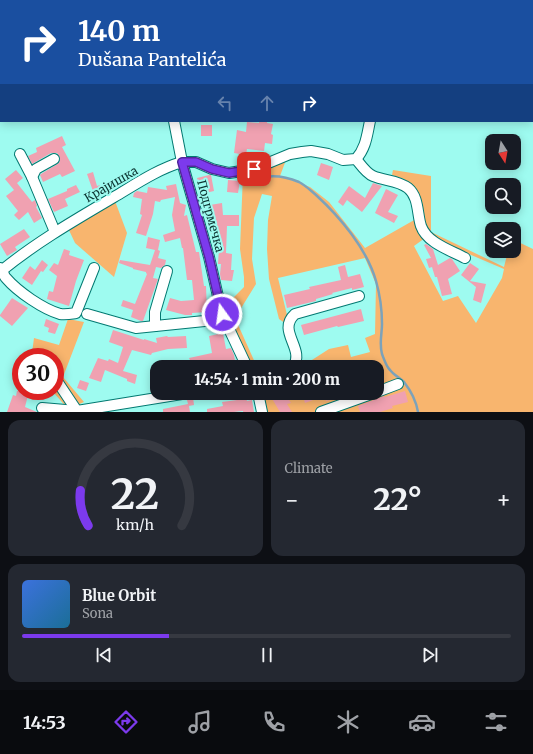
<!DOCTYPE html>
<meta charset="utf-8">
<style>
:root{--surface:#171b24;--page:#242831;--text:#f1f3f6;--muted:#9ea1a6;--line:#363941;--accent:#7c3aed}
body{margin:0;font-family:Merriweather,serif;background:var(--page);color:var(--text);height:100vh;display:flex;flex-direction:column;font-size:15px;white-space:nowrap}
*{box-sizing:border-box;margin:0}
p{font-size:13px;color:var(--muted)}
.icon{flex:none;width:22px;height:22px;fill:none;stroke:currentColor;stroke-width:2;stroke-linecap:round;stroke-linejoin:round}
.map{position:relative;height:412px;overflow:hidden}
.details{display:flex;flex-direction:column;gap:8px;padding:8px;background:#0d0f14;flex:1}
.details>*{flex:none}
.top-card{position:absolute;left:0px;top:0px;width:533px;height:122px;box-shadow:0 2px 10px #0003;background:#1a4fa0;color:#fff;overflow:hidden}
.needle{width:26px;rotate:169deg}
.buttons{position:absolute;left:485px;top:134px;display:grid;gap:8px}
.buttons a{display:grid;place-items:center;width:36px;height:36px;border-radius:8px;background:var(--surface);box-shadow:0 2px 10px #0003;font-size:20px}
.speed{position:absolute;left:12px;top:348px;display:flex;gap:8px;font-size:20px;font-weight:700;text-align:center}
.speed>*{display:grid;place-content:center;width:52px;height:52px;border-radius:50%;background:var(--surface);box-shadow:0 2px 10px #0003;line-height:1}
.speed .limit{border:6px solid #d22;background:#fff;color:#111}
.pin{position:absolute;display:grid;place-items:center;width:34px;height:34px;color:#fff;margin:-17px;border-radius:8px;box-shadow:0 2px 6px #0006}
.me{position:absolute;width:44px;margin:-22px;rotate:346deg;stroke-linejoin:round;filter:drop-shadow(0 0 3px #0008)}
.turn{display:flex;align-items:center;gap:14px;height:84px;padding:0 12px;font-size:18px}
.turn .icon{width:52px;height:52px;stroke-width:2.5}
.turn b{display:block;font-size:28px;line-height:34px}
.lanes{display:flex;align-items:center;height:38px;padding:0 12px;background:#0003;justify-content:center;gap:20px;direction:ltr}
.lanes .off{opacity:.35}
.big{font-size:30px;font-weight:800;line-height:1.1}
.details .card{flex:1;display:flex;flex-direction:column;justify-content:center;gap:6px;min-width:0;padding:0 14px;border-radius:12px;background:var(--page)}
.details .dial{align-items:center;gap:0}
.dial svg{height:104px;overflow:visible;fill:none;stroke:var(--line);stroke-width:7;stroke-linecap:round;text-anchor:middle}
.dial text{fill:var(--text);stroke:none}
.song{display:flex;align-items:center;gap:12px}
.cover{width:48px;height:48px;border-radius:6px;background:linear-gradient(135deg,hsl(220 70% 55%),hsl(200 70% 35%))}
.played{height:4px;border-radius:2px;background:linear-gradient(90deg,var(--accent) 30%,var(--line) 30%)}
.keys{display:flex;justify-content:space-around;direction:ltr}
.heat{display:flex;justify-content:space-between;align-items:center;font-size:22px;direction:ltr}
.details .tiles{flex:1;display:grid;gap:8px;grid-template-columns:1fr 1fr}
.card:last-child{grid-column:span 2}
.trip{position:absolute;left:150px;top:360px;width:234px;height:40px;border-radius:12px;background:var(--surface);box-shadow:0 2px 10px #0003;font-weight:800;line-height:40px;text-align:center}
.tabs{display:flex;height:64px;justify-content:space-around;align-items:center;background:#090b0e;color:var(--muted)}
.tabs .icon{width:28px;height:28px}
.tabs .active{color:var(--accent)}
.tabs b{font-size:18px;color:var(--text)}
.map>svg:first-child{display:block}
.green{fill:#f8b56e}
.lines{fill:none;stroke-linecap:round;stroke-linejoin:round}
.stream{stroke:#7ca2ba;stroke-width:2.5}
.building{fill:#f0a1b1}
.minor-casing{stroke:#027971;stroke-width:12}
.minor{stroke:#fff;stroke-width:10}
.route-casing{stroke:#51269a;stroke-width:10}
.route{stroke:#7c3aed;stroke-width:7}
.labels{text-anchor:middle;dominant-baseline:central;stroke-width:4;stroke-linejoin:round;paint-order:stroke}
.street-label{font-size:12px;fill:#0b3431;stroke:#9efbf0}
</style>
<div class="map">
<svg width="533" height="412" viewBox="0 0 533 412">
<rect width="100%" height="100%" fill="#9efbf0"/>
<g class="green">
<path d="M286,160l-6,16 30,11 19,15 36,46 51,-29 9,19 -11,8 29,55 15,-5 18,27 26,-45 2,-9 -75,-32 -16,-51 -9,-7 -12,-4 1,-5 38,6v56l73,35 4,-16h6v-11l19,9v163h-267l-4,-17 2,-2h113v-26h-76l28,-18 19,-4 3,12 19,-5 -5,-14 10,-4 1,-50 -11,-26 -87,20 10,41 -2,5 -7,-5 -10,-40 -2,-30 1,-29 4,-24 -10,-2 -8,24 -2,41 4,25 -21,34 22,49h-6l-29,-63 12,-7 10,-10v-10l-4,-28 3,-75z"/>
<path d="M115,201l12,32 -13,44 -39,-34 -7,-15z"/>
<path d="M68,319l16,3 -21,55 21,25 -16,7 -14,-16 -6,-2h7v-34h-14l-9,-4 2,-15 25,7z"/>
</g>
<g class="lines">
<path class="stream" d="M249,183c15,-9 33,-8 50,-1 6,3 11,8 17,13 24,22 51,54 60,86 4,14 6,28 6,43 0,10 -3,19 0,30 2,5 4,12 8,16 4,5 10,8 14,12 7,9 12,18 14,30"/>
</g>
<g class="building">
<path d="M259,121h8v2l6,1 -2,10 2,1 -1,9 -7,-1 -1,8 -17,-2 -1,6 -12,-2 3,-23 9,2 1,-10 12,1z"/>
<rect x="201" y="125" width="11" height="11"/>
<path d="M62,136l4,9 -4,2 13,24 -13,6 -2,-3 -17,8 -3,-7 1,-1 18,-11 1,-4 -1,-3 -2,-3h-6l-19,11 -4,-8 9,-4 -1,-4z"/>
<path d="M321,163l12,4 -4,13 -12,-5z"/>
<path d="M16,170l7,8 -6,5 15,19 3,-2 2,6 -1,1 6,11 -8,5 -6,-11 -9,8 -5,-5 4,-4 -12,-15 8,-6 -9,-11z"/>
<path d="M93,172l4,14 3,-1 4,8 -9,4 -8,-23z"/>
<path d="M209,175h2l3,16 -13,3 -4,-16z"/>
<path d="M228,180l12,1 -2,12 -11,-1z"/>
<path d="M373,183l9,3 -20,26 -15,-12 -4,6 -5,-4 11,-16 16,12z"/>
<path d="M176,184l4,19 6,2 -2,11 3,-1 9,37h3l5,34h2l1,26 -15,1v2h-7l-19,-5 4,-12 11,3 13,-1 -2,-20h-5l-4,-32h-1l-2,-10 -15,4 -2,-7 12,-4 -3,-16 3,-18 -14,3 -1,2 -5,-1 -2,13 -7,22 -10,-3 6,-18 -2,-1 2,-15 -9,-2 1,-4 3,-2 10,2 1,-6 19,3 -1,-4z"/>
<path d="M76,185l4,7 -15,7 3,7 -14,6 -6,-13 19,-8v-2z"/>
<path d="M386,189l12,6 -10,17 10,4 -4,7 -19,-10z"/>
<path d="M222,203l1,12h16v11h-12l-1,27 6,1 -1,16h3l-2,11 -11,-1 -1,-6 1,-10h-3l1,-16h-5l1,-14h-4l-2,-14h3l-2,-15z"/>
<path d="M24,229l6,8 -15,10 2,3 -10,6 -7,-12z"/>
<path d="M148,237l12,3 -2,10 2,1 -2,7 8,2 -1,5 -4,3 -5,-1 -3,11 5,1 -15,42h-2l-10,-4 2,-7 -12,-4 2,-6 12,4 12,-30 -1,-1v-1l-13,-3v-1l-14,-5 1,-3 30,5 5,-15 -9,-2z"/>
<path d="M426,244l7,5 5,16 12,-7 2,1 8,12 -12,8 4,15 -10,2 -5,-19h-2l-3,-10 -3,1 -3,-9 5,-1 -7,-13z"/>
<path d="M64,249l6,2 -1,4 15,5 -8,21 -7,25 -22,-7 2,-8 4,1 4,-16 -8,-6 5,-7 4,2z"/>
<path d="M42,260l6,5 -5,7 -2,-1 -9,14 -10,-7 8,-12 5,4z"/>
<path d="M470,263l9,6 -9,12 16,3 -5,19 -8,-3 3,-13 -15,-12z"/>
<path d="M345,265l3,12 12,-3 4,13 -12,3v-2l-20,5 1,1 -17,5v2l-29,7 -3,-13 26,-6 -1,-2 32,-7 -3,-13z"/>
<path d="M12,298l16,10 -16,18 -12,-10v-1z"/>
<path d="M361,309l3,12 -26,6 -1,-1 -33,9 -3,-10z"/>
<path d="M46,319l13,5 -4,10 -7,-2 1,-4 -5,-2z"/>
<path d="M113,330l31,10v-1l13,4 -1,-5 11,-2 1,1 18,-1 1,12 -19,1 -16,4 -1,2 -19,-5 -9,21 14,4 -2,9 -8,-3v-2l-22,-9 -4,12 -12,-4 9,-20 10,3 1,-2 9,4 5,-16 -14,-5z"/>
<path d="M223,333l3,16 5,-1 3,7 2,12h-65v-3l19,-4 -1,-2 23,-5 -3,-17z"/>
<path d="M80,380l9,3 -3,8 -9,-3z"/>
<path d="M17,391h12l-4,16 12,5h-30l6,-17 3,1z"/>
<path d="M405,391l3,11 -16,4 1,2 -13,4h-20l-2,-6 26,-10 1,1z"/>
<path d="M236,393h9l2,8 5,-1 2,12h-11v-1l-9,1h-27v-3l16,-3 -1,-4 15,-2z"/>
<path d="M277,393h8l6,10 -4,1 5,8h-12l-9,-15z"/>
<path d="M302,393h9l2,7 -8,3z"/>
<path d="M324,393h25v2l-23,6z"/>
<path d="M193,397l1,8 -5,1 1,6h-27v-3l25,-5 -1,-4z"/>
</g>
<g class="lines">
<g class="minor-casing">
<g id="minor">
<path d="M532,5h1"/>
<path d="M0,61h1"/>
<path d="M174,121l8,41h14l16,7 17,4 25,-4 36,-15 12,-2 9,-1 17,3 15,6 13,-1c10,-11 11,-24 14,-38"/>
<path d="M20,154l12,23 23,55"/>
<path d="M356,159c5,6 10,14 17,17 12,5 25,4 35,12 11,9 9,26 13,38 6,17 29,24 44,32"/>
<path d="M32,177l4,-8 18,-10"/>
<path d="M0,268c4,3 3,7 6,10 12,14 37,31 54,36 5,1 10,0 16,-1l18,-45"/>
<path d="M0,272c35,-29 75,-52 114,-75 22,-13 44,-28 68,-35l27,95 13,57 25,53"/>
<path d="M87,314l49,14 88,-9"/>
<path d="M155,326v-14l12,-41"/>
<path d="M293,367c13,-18 -17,-36 2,-53l64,-18"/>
<path d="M55,378l22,33"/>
<path d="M377,392l21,-8"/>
<path d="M258,393l4,19"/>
<path d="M42,408l35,3 111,-18"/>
<path d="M321,412l53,-19"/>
</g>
</g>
<use href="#minor" class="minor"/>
</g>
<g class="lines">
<g class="route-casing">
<path id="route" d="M222,314l-13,-57 -27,-95h14l16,7 17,4 25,-4"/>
</g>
<use href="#route" class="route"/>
</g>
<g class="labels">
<g class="street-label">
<text transform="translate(111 184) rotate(-30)">Крајишка</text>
<text transform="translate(211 216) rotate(75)">Подгрмечка</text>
</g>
</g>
</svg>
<div class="buttons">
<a><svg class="needle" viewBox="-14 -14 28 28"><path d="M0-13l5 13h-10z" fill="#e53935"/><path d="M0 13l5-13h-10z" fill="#9ea1a6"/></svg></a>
<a><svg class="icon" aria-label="search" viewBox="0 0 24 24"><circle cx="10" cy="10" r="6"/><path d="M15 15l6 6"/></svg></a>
<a><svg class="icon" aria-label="layers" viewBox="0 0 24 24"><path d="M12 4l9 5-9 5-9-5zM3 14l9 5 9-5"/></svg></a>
</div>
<div class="speed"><div class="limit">30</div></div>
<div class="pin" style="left:254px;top:169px;background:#d93025"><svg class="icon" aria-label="arrive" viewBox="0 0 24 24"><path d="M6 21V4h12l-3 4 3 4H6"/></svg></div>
<svg class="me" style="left:222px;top:314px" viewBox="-20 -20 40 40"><circle r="17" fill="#7c3aed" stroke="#fff" stroke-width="3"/><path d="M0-11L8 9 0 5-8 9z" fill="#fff"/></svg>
<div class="trip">14:54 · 1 min · 200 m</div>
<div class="top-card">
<div class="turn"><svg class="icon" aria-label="right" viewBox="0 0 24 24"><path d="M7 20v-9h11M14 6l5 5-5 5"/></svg><div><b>140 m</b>Dušana Pantelića</div></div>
<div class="lanes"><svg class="icon off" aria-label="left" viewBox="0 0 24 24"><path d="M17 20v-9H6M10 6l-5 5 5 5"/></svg><svg class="icon off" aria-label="ahead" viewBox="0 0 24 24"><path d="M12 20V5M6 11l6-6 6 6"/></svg><svg class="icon" aria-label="right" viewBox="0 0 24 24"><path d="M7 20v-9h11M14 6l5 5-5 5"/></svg></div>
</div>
</div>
<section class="details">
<div class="tiles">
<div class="card dial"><svg viewBox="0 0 100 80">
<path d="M14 69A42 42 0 1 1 86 69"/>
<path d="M14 69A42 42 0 0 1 8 42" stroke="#7c3aed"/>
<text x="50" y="56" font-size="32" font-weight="700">22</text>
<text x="50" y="72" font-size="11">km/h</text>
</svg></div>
<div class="card"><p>Climate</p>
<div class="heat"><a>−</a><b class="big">22°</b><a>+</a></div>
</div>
<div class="card">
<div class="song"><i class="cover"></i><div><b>Blue Orbit</b><p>Sona</p></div></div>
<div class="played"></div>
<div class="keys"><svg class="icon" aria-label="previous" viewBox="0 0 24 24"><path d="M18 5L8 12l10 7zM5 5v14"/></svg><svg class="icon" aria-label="pause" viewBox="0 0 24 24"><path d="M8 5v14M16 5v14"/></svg><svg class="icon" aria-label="next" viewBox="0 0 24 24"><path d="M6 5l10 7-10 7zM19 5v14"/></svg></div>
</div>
</div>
</section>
<nav class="tabs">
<b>14:53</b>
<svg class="icon active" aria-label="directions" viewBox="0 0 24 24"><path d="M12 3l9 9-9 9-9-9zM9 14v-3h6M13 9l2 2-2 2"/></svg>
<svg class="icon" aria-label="music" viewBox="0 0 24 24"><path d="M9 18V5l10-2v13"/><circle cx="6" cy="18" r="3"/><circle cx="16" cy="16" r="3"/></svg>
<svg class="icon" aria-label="phone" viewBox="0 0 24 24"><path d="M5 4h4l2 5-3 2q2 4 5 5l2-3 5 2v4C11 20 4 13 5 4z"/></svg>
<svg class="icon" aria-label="climate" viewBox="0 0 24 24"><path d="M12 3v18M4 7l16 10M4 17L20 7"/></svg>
<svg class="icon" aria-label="car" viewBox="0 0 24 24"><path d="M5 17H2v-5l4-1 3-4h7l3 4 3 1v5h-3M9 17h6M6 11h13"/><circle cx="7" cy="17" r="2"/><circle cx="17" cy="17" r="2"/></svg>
<svg class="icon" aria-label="filters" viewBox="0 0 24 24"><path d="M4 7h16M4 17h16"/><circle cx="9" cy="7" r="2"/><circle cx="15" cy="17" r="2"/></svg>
</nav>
